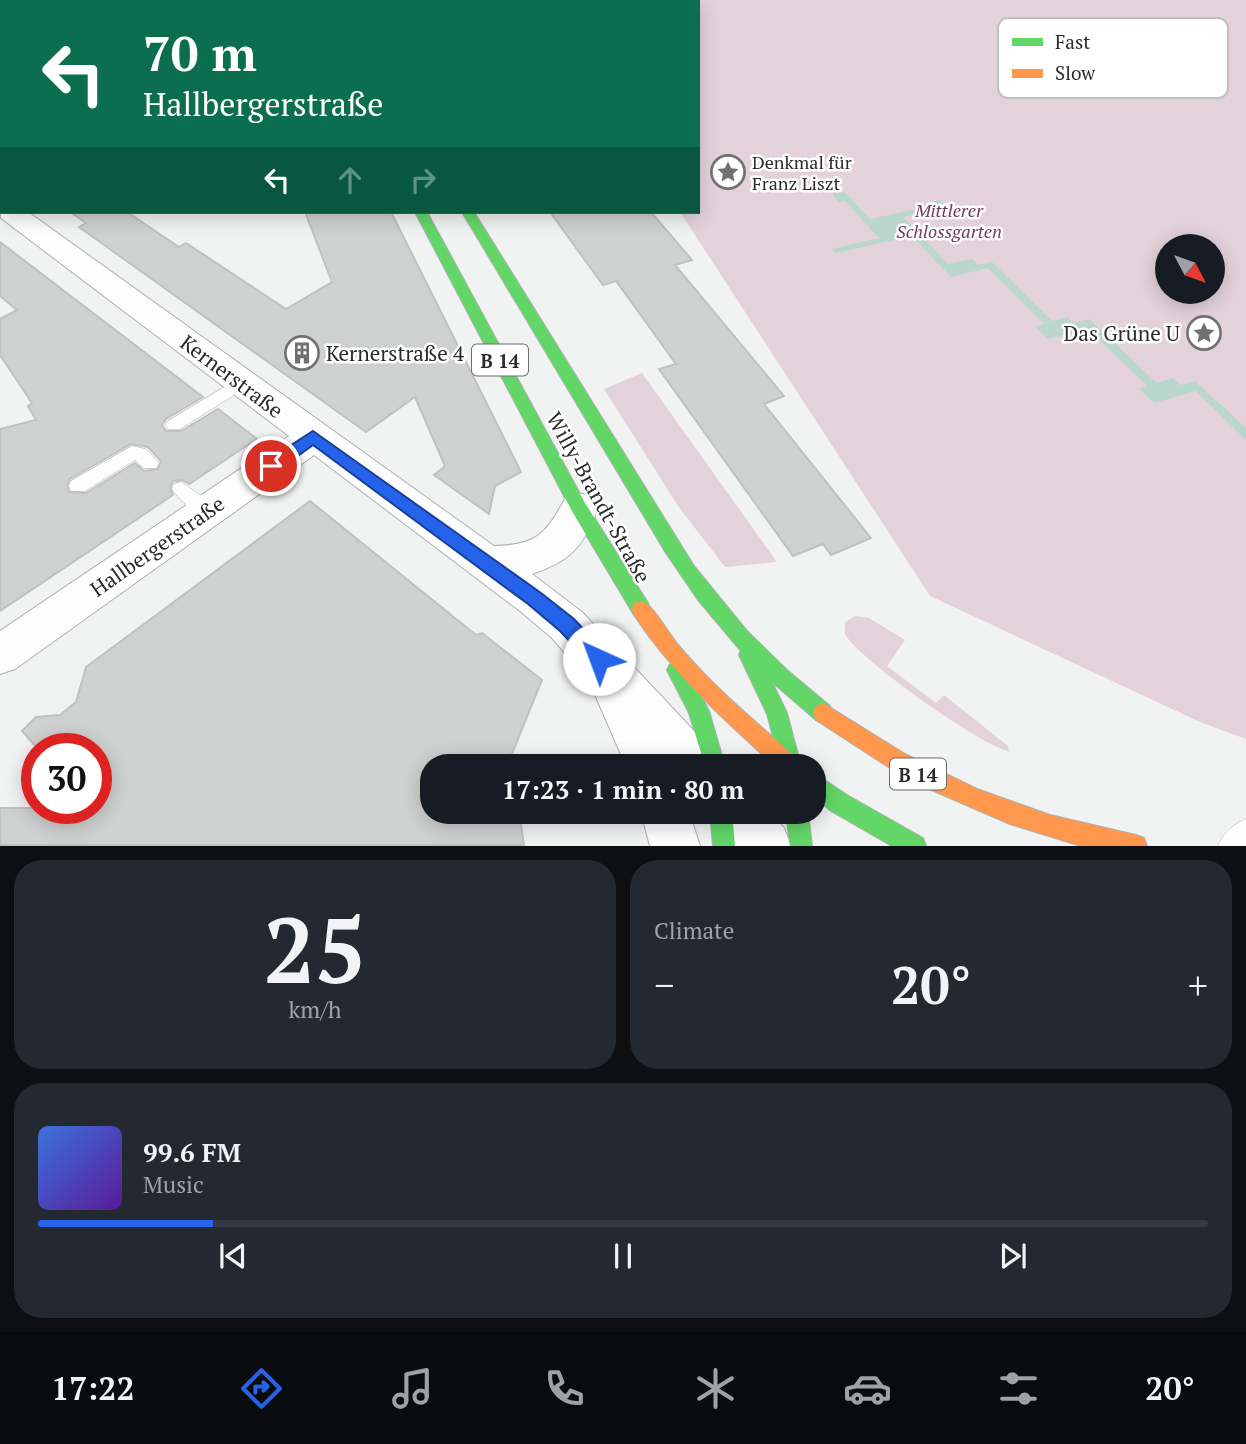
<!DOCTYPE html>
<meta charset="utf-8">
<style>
:root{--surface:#171b24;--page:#242831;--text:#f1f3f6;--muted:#9ea1a6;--line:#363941;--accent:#2563eb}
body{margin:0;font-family:"PT Serif",serif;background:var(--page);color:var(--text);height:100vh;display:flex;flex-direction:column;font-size:26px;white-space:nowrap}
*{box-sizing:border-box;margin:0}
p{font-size:23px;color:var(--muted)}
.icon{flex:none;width:38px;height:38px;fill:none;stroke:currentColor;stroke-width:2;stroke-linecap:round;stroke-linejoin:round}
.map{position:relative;height:846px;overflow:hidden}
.sheet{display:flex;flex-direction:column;gap:14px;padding:14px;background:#0d0f14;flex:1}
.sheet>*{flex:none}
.top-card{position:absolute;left:0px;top:0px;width:700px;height:214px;box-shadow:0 4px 18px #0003;background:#0b6e4f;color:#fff;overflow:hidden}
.needle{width:46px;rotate:131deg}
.controls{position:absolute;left:1155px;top:234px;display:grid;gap:14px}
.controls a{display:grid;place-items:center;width:70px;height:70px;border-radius:50%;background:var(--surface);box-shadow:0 4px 18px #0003;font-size:35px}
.speed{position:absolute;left:21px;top:733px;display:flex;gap:14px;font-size:35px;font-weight:700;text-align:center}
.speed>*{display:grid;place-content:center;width:91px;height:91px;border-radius:50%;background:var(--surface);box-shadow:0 4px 18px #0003;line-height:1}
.speed .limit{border:10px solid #d22;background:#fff;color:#111}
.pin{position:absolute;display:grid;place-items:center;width:60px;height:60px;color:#fff;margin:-30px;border:4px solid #fff;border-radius:50%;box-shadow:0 2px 7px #0007}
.me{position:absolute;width:77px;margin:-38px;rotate:317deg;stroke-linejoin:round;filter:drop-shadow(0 0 5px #0008)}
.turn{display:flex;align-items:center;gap:24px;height:147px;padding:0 28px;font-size:32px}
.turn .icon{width:91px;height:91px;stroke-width:2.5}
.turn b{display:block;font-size:49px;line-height:60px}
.lanes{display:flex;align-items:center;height:66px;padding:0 28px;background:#0003;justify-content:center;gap:35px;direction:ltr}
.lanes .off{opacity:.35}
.big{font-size:52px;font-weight:600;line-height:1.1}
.sheet .tile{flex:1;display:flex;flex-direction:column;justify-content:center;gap:10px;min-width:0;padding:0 24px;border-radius:28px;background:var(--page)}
.sheet .dial{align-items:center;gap:0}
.dial b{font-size:91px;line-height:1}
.song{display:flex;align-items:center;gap:21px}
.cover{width:84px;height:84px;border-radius:10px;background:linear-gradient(135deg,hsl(220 70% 55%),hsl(270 70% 35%))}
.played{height:7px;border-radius:4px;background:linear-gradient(90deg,var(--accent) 15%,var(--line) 15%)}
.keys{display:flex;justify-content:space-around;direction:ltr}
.heat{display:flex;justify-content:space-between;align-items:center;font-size:38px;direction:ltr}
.sheet .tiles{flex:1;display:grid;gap:14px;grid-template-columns:1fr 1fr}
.tile:last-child{grid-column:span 2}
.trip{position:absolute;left:420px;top:754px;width:406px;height:70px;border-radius:28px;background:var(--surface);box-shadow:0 4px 18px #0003;font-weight:600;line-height:70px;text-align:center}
.menu{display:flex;height:112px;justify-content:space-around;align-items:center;background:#090b0e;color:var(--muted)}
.menu .icon{width:49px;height:49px}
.menu .current{color:var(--accent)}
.menu b{font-size:32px;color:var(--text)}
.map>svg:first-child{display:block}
.green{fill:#e4d2db;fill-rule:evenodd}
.water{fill:#b9d7cc}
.building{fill:#cfd1d0;stroke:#c0c2c2;stroke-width:2;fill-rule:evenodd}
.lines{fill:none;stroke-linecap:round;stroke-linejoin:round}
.lane-casing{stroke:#afb1b0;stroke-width:1}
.street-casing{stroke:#afb1b0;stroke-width:2}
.fast-casing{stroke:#afb1b0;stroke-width:2}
.slow-casing{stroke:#afb1b0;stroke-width:2}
.lane{fill:#fdfdfd;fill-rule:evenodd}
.street{fill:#fdfdfd;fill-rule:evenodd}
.fast{fill:#63d668;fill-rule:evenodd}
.slow{fill:#ff974d;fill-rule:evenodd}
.route{fill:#2563eb;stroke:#184099;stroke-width:2}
.labels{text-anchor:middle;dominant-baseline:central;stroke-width:5;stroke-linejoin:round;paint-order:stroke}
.far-poi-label{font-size:18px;fill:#2a2c2c;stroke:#fff;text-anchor:start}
.far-park-label{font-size:18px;font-style:italic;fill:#6f3d58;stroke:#fff}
.shield{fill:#fff;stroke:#6a6b6b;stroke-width:2}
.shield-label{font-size:19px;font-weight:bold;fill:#2a2c2c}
.poi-label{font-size:21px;fill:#2a2c2c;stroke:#fff;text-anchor:end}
.street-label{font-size:21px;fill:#2a2c2c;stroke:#fff}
.key{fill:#fff;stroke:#bfc0c0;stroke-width:2}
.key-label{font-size:19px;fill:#2a2c2c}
</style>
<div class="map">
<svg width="1246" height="846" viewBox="0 0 1246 846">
<rect width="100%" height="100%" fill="#f0f3f2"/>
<g class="green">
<path d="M394,0h852v739l-46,-17 -270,-126 -250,-384h18v-210zM1167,247h46v45h-46z"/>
<path d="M642,373l135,189 -52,5 -47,-61 -74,-117z"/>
<path d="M855,616l14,2 36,22 -18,26 49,37 8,-8 64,51 1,5c-25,-3 -152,-93 -164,-117v-12z"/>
</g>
<path class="water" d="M845,192l25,27 60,-13 -2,-3 11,-3 8,7 -44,10 45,47 24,-5 6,6 14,-3 60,59 15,-4 7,6 15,-4 68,64 16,-5 7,7 15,-4 51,47v12l-50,-49 -42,12 -15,-14 8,-3 -59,-57 -40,10 -12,-12 8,-3 -56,-56 -37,9 -39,-41 -77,17 -3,-4 47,-11 -34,-37 -6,1 -7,-8z"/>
<g class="building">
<path d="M70,212h57l52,35 7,-4 100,66 46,-27 -27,-70h86l130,260 -26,14 -6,28 -55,-39 11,-9 -30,-69 -49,35 -287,-205 7,-4z"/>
<path d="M550,212h101l41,48 -17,5 109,131 -20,8 107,134 -40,17 -8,-11 -30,12 -134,-187 17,-5 -60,-83 -13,4z"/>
<path d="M0,242l203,155 -37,22 -4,6 4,6h15l37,-22 39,30 -68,45 -7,-4 -9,1 -3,7 3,7 -173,116v-182l36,-9 -8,-14 4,-3 -32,-48v-36l17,-9 -17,-14zM131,444l17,3 13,14 -3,8 -14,2 -9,-8 -49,30 -17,-1 -2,-7 3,-6z"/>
<path d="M310,501l166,134 6,-2 60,47 -35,86h-75v46h87l5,33h-524v-37h96v-59h-58l-16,-18 14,-14 24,-2 16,-13 10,-35z"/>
</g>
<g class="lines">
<g class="lane-casing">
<g id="lane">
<path d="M241,377l6,2 2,4 -2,4 -67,42h-12l-3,-4 3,-4z"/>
<path d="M132,446l14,3 13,14 -3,5h-12l-9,-8 -50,31h-14l-2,-5 2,-5z"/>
<path d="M181,482l34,23 3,5 -3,5c-14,5 -36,-14 -43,-26l2,-5z"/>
<path d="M1246,819v27h-28c5,-13 16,-22 28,-27z"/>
</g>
</g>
<g class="street-casing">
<g id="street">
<path d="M1,206l1,6h26l466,334c43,-1 52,-12 72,-49l13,-4 13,4 6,11c-14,38 -27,53 -66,66l50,38 130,138 6,16h-92l-30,-69 2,-6 -46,-53 -32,-27 -206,-156 -299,214 -15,5v-43l289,-195 -288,-218z"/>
<path d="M641,812h48l11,34h-50z"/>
<path d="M711,812h57l16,16 7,18h-59l-14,-17z"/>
</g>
</g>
<g class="fast-casing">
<g id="fast">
<path d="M9,0h9l-10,2z"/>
<path d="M292,0h8l1,2h-9z"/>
<path d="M342,0h9l1,2h-9z"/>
<path d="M415,212h12l158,291 63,100 2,6 -2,6 -7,2 -7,-2 -61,-102z"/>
<path d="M462,212h12l220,354 53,65 40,39 43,36 3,7 -3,7 -7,3 -7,-3 -44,-38 15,31 14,53h-20l-14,-52 -28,-59 2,-4 -43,-51 -32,-47z"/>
<path d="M677,661l7,3 25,47 16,55h-20l-16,-53 -22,-43 3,-6z"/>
<path d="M814,773l33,22 76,43 3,8h-34l-61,-35 -17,-14z"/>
<path d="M710,812h22l3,34h-22z"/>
<path d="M786,812h22l4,34h-22z"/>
</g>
</g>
<g class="slow-casing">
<g id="slow">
<path d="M381,0h8l1,2h-9z"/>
<path d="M641,601c13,4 28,34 38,45 35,42 78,77 119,113l2,7h-25c-52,-47 -102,-92 -141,-151l-2,-6 2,-6z"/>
<path d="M823,703l82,51 72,35 73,26 86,20 8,3 3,8h-66l-71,-22 -83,-36 -37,-20 -74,-48 -3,-7 3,-7z"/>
</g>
</g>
<use href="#lane" class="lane"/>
<use href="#street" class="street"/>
<use href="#fast" class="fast"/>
<use href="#slow" class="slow"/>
</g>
<path class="route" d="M313,431l228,162 33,26 32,34 3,6 -3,6 -7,3 -7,-3 -32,-34 -32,-27 -215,-159 -36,26h-12l-2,-5 2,-4z"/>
<defs>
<g id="sight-ring" transform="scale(1.75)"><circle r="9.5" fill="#fff" stroke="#6f7271" stroke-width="1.5"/><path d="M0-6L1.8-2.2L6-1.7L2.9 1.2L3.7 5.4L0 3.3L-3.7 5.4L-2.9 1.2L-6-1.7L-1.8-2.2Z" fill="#6f7271"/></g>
<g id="building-ring" transform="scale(1.75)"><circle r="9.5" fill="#fff" stroke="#6f7271" stroke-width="1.5"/><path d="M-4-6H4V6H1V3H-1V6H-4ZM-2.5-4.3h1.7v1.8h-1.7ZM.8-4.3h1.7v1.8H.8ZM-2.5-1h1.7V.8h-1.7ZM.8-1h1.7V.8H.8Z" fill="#6f7271"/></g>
</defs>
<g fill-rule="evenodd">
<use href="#sight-ring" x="728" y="172"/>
<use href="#sight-ring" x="1204" y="333"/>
<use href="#building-ring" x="302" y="353"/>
</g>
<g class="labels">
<g class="far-poi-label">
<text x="752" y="162">Denkmal für<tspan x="752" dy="21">Franz Liszt</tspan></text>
</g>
<g class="far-park-label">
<text x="949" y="210">Mittlerer<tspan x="949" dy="21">Schlossgarten</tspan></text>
</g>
<g class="shield">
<rect x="472" y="344.5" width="56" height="31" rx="5"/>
<rect x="890" y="758.5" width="56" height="31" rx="5"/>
</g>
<g class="shield-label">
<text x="500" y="360">B 14</text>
<text x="918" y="774">B 14</text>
</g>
<g class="poi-label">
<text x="1180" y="333">Das Grüne U</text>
<text x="326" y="353" text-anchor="start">Kernerstraße 4</text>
</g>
<g class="street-label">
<text transform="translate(232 376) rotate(37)">Kernerstraße</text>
<text transform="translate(599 497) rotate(61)">Willy-Brandt-Straße</text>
<text transform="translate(157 546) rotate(-35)">Hallbergerstraße</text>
</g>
</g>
<rect x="998" y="18" width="230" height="80" rx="10" class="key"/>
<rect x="1012" y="38" width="31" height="8" fill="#63d668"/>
<rect x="1012" y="69" width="31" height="9" fill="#ff974d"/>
<g class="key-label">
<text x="1055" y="49">Fast</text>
<text x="1055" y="80">Slow</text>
</g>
</svg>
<div class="controls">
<a><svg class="needle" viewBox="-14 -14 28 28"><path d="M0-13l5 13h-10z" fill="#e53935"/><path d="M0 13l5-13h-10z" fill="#9ea1a6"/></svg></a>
</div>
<div class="speed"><div class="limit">30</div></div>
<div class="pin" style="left:271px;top:466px;background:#d93025"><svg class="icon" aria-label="arrive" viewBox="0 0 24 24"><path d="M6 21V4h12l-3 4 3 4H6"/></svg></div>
<svg class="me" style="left:599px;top:659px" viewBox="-20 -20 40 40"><circle r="19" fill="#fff"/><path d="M0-13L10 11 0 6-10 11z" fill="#2563eb"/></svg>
<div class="trip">17:23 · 1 min · 80 m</div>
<div class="top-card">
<div class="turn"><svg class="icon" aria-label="left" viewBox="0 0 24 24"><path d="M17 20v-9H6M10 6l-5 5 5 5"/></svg><div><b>70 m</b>Hallbergerstraße</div></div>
<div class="lanes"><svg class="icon" aria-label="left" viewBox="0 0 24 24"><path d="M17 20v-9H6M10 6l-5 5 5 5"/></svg><svg class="icon off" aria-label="ahead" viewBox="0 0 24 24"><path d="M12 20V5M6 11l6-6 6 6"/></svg><svg class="icon off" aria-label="right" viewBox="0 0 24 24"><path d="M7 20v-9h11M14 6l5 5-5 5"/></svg></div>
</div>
</div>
<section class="sheet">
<div class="tiles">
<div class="tile dial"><b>25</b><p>km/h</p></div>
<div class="tile"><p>Climate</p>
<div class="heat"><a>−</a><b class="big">20°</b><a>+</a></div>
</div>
<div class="tile">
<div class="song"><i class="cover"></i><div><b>99.6 FM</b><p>Music</p></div></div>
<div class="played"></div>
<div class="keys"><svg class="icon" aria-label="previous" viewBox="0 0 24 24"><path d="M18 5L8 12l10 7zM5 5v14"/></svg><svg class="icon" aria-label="pause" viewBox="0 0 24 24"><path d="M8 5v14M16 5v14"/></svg><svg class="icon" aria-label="next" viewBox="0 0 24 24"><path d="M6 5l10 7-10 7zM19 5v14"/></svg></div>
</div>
</div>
</section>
<nav class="menu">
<b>17:22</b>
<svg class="icon current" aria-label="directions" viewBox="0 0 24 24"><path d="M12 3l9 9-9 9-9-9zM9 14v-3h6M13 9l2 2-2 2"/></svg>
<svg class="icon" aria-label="music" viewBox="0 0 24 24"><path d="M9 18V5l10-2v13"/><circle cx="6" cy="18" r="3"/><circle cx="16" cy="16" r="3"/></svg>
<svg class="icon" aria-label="phone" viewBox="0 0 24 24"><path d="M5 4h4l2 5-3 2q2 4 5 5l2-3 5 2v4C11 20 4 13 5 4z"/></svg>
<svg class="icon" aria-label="climate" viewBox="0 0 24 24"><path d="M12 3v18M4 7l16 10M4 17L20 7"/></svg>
<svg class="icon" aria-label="car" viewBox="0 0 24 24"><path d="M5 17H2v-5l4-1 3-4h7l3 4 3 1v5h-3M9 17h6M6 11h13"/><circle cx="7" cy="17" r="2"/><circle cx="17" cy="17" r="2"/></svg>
<svg class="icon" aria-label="filters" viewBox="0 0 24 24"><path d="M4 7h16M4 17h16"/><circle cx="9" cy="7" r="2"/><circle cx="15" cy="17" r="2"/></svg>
<b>20°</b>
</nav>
